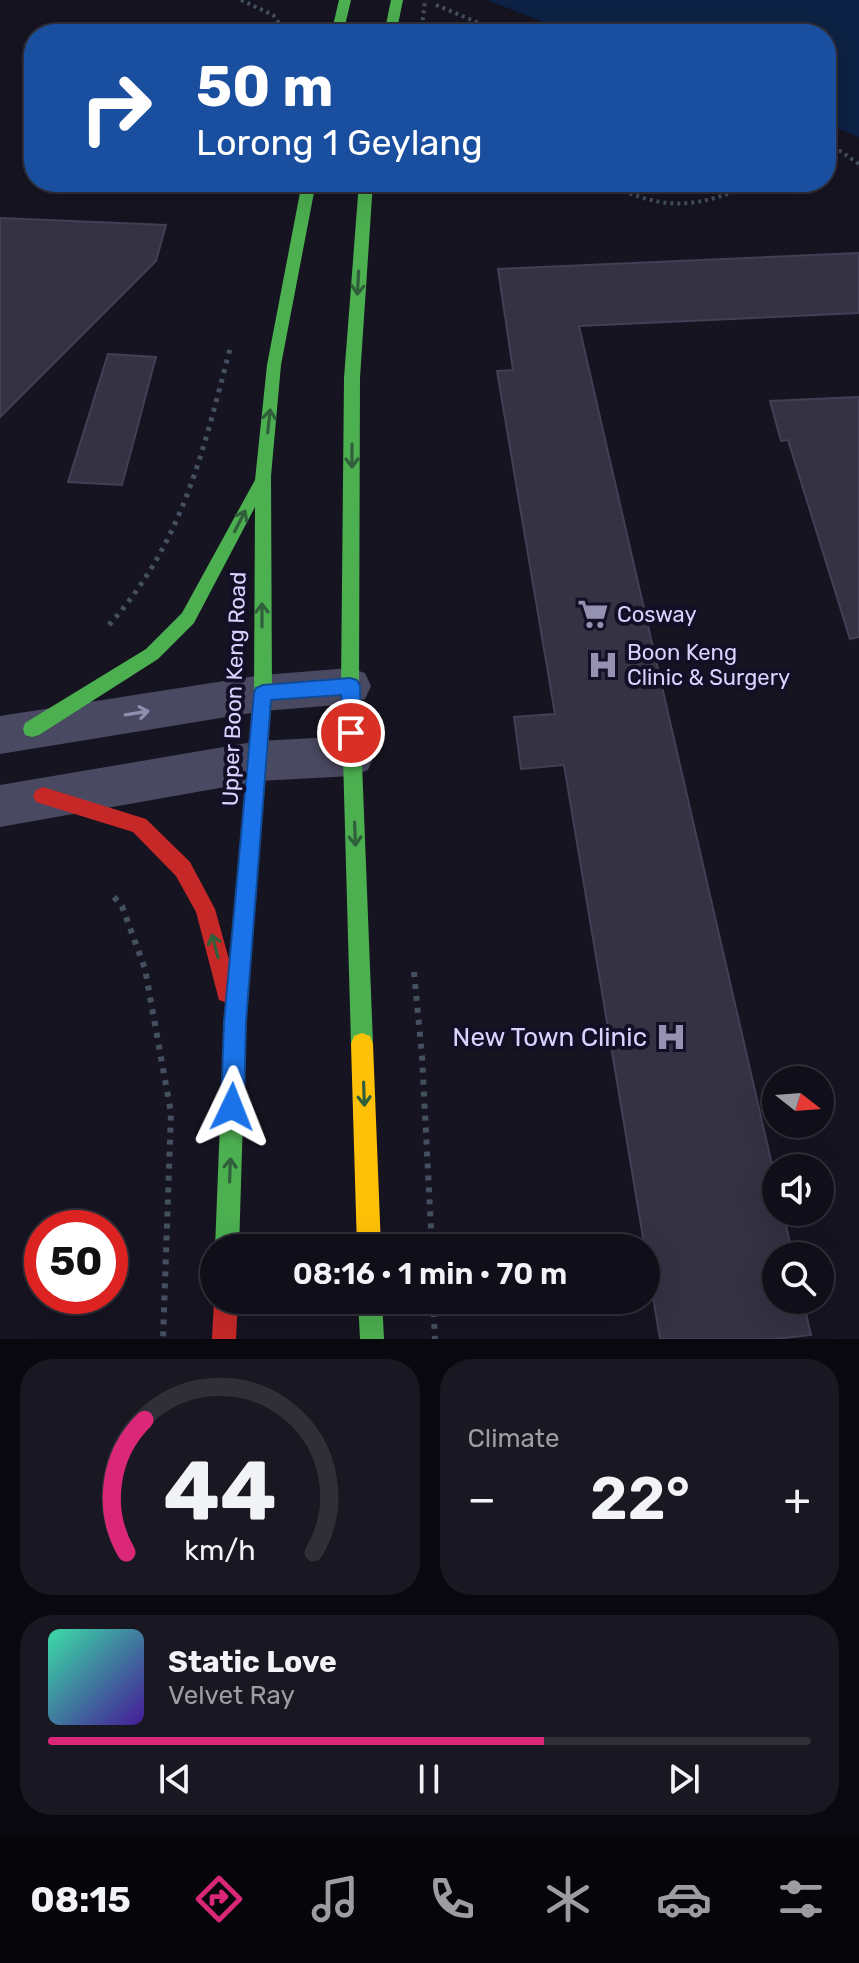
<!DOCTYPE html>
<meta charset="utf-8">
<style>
:root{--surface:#100f19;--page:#191822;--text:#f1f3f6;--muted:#9c9ca2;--line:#302f38;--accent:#db2777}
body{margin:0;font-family:Rubik,sans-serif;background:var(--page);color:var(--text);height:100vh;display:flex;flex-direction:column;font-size:30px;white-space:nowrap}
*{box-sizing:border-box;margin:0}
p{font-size:26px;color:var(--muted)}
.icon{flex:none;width:44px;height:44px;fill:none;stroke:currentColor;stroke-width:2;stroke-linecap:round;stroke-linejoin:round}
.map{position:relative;height:1339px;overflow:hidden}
.side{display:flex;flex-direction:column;gap:20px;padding:20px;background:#09080e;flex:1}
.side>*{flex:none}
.top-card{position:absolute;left:24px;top:24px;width:812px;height:168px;border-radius:32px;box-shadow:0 8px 32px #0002,0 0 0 2px var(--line);background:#1a4fa0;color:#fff;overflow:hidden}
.needle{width:52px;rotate:107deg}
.buttons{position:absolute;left:762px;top:1066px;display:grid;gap:16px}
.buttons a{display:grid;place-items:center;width:72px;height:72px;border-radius:50%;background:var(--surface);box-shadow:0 8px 32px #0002,0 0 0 2px var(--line);font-size:40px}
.speed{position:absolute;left:24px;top:1210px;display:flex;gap:16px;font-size:40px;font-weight:700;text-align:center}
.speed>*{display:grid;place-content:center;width:104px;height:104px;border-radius:50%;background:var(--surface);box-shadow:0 8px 32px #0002,0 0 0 2px var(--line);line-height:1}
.speed .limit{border:12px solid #d22;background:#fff;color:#111}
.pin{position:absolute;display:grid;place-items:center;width:68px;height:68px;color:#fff;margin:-34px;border:4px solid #fff;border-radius:50%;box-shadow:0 2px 8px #0007}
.me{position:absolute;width:88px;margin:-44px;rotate:2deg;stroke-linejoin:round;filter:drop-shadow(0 0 6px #0008)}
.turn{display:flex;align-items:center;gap:28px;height:168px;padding:0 40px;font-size:36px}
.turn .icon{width:104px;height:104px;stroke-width:2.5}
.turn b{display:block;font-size:56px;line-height:68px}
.big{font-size:60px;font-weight:600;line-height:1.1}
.side .card{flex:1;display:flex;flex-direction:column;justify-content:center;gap:12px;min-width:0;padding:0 28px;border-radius:32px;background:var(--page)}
.side .dial{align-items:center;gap:0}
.dial svg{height:208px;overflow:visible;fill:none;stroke:var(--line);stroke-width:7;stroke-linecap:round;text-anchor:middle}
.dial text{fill:var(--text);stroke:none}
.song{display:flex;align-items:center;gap:24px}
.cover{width:96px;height:96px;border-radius:12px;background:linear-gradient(135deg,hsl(160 70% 55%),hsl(260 70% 35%))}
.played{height:8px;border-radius:4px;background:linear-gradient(90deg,var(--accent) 65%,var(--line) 65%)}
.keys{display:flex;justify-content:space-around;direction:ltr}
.heat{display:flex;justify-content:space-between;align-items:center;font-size:44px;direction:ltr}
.side .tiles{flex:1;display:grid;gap:20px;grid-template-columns:1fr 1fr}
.card:last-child{grid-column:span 2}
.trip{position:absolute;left:200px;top:1234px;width:460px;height:80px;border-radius:40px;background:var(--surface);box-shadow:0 8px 32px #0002,0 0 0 2px var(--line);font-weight:600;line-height:80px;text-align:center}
.tab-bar{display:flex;height:128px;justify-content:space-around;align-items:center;background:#06060a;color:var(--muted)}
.tab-bar .icon{width:56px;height:56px}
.tab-bar .current{color:var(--accent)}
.tab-bar b{font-size:36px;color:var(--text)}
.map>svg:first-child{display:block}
.water{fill:#0d2144}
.building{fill:#343243;stroke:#433f54;stroke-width:2}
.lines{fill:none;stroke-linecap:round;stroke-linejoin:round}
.path-far2{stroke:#44505f;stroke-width:4;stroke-dasharray:3 4;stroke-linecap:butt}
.path-far1{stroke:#44505f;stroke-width:5;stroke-dasharray:4 6;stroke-linecap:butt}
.path{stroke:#44505f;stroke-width:6;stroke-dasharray:5 7;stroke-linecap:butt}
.street{fill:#4a4962;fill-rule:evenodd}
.fast{fill:#4caf50;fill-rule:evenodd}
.slow{fill:#ffc107;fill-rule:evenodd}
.jam{fill:#c62828;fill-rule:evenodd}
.path-bridge{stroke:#44505f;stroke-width:4;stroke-dasharray:3 4;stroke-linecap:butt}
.oneway{stroke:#305f3b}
.oneway2{stroke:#928eb0}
.route{fill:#1a73e8;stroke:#114b97;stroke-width:2}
.labels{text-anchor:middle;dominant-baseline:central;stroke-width:8;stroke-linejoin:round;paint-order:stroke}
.poi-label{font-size:22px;fill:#d9d4ff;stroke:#130f26;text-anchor:start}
.street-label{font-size:22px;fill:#d9d4ff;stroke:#130f26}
.near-poi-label{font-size:26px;fill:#d9d4ff;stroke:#130f26;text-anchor:end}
</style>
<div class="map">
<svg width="859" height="1339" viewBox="0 0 859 1339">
<rect width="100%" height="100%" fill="#161421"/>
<path class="water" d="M487,0h372v137l-33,-13v-90h-252z"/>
<g class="building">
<path d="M0,218l166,7 -10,36 -156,156z"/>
<path d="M859,253v60l-280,13 197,856v30h7l10,44h-17v44h27l8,35 -36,4h-115l-96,-574 -43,4 -7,-52 41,-3 -58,-343 16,-1 -15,-101z"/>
<path d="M108,354l48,3 -34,128 -54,-3z"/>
<path d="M859,397v240l-9,2 -62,-199 -7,1 -11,-40z"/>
</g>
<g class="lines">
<g class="path-far2">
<path d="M241,0l32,15 14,19"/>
<path d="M436,5l69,29"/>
<path d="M826,147l13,4"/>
<path d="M826,157l14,-6 19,13"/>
<path d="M604,182c66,32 91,25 157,0"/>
</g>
<path class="path-far1" d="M109,625c75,-84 94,-174 122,-280"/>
<g class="path">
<path d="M114,897l8,9 23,63 26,144 -8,226"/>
<path d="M414,972l8,84 10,192"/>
<path d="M433,1300l2,39"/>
</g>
<g class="street">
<path d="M350,668l15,5 6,13 -6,13 -15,5 -87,7 -263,43v-38l263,-41z"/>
<path d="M352,736l16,6 6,14 -6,14 -16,6 -93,5 -259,46v-42l259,-44z"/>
</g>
<g class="fast">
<path d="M339,0h12l-8,34h-12z"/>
<path d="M391,0h12l-7,34h-12z"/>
<path d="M302,182h14l-35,183 -10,111 1,217 -26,329 -7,226h-24l9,-226 30,-329 1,-186 -61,116 -36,36 -119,76 -7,2 -7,-2 -2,-6 2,-6 121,-74 36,-36 73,-133 12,-115z"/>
<path d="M359,182h14l-13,196 -1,308 14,358 -3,8 -8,3 -8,-3 -3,-8 -10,-358 3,-308z"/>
<path d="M358,1300h24l2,39h-24z"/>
</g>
<path class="slow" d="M362,1033l8,3 3,8 8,204h-24l-6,-204 3,-8z"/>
<g class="jam">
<path d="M43,787l103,32 44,43 25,47 23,83 -3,8 -8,3 -8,-3 -23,-88 -20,-36 -43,-44 -97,-30 -3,-6 3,-6z"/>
<path d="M214,1300h24l-2,39h-24z"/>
</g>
<path class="path-bridge" d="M421,34l4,-34"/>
</g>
<defs><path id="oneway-shaft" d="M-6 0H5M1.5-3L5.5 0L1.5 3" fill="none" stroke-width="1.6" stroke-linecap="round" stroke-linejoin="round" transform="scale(2)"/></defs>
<g class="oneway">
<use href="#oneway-shaft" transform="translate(358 283) rotate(93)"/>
<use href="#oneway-shaft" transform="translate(269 421) rotate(-84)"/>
<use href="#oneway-shaft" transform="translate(352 456) rotate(90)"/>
<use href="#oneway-shaft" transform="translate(240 521) rotate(-63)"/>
<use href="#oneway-shaft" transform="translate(262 615) rotate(-90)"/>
<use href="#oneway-shaft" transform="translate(355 834) rotate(88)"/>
<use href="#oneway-shaft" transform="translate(215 946) rotate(-105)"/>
<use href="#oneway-shaft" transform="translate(364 1094) rotate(88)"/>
<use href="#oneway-shaft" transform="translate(230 1170) rotate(-88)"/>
</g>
<use class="oneway2" href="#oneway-shaft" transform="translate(137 713) rotate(-9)"/>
<path class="route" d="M350,678l7,2 3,6 1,47 -3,6 -7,2 -6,-2 -4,-44 -70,5 -25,322 -2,85 -4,8 -8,3 -8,-3 -3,-8 3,-85 30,-329 2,-5 7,-3z"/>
<defs>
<g id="supermarket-bare" transform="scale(2.4)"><path d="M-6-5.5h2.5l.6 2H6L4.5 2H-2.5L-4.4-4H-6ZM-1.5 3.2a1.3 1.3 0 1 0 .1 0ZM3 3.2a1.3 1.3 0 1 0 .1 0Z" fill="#9591b1" stroke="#130f26" stroke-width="2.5" paint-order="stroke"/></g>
<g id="hospital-bare" transform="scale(2.4)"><path d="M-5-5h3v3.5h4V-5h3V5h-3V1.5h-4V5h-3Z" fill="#9591b1" stroke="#130f26" stroke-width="2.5" paint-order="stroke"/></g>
</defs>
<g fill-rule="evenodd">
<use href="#supermarket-bare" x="593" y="614"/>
<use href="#hospital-bare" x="603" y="665"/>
<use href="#hospital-bare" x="671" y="1037"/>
</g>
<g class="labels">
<g class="poi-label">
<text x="617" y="614">Cosway</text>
<text x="627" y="652">Boon Keng<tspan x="627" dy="25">Clinic &amp; Surgery</tspan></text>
</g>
<g class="street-label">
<text transform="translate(234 689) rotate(-88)">Upper Boon Keng Road</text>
</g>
<g class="near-poi-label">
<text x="647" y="1037">New Town Clinic</text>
</g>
</g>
</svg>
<div class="buttons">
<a><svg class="needle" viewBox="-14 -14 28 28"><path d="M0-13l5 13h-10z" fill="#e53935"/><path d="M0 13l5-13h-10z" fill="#9c9ca2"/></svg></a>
<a><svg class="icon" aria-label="sound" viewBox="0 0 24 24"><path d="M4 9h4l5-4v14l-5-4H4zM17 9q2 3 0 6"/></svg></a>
<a><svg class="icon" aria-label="search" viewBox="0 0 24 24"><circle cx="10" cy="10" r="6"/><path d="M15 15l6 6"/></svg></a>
</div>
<div class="speed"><div class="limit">50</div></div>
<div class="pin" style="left:351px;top:733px;background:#d93025"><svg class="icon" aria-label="arrive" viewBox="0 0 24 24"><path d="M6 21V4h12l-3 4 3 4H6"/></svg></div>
<svg class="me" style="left:232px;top:1107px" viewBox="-20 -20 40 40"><path d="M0-17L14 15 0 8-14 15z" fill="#1a73e8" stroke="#fff" stroke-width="4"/></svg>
<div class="trip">08:16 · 1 min · 70 m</div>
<div class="top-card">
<div class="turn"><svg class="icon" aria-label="right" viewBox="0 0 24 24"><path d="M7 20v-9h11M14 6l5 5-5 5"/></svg><div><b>50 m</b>Lorong 1 Geylang</div></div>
</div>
</div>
<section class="side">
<div class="tiles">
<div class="card dial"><svg viewBox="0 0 100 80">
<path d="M14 69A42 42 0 1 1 86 69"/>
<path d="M14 69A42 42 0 0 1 21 18" stroke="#db2777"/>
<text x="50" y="56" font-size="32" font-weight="700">44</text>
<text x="50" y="72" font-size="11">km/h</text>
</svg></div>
<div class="card"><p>Climate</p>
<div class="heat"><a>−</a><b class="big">22°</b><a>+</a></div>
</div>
<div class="card">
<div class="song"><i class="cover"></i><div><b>Static Love</b><p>Velvet Ray</p></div></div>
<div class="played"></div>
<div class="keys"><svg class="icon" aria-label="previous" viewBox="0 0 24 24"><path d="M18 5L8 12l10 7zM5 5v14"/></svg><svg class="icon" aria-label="pause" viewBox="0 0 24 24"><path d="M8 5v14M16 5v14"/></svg><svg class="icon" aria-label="next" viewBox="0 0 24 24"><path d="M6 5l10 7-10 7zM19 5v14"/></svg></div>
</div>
</div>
</section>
<nav class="tab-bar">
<b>08:15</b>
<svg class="icon current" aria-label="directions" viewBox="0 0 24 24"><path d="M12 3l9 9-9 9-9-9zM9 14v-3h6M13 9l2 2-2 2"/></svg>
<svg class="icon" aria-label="music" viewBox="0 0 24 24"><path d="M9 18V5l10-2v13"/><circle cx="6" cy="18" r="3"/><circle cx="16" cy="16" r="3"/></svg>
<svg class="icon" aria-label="phone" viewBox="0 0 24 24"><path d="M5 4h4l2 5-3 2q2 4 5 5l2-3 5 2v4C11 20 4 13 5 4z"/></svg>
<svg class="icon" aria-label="climate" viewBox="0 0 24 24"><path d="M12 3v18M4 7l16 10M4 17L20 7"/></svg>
<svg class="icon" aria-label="car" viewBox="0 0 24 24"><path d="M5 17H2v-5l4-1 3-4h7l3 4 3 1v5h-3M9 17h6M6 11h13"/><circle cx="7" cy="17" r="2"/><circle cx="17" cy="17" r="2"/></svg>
<svg class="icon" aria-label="filters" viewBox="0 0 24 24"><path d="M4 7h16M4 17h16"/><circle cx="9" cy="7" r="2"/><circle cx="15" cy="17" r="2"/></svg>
</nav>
